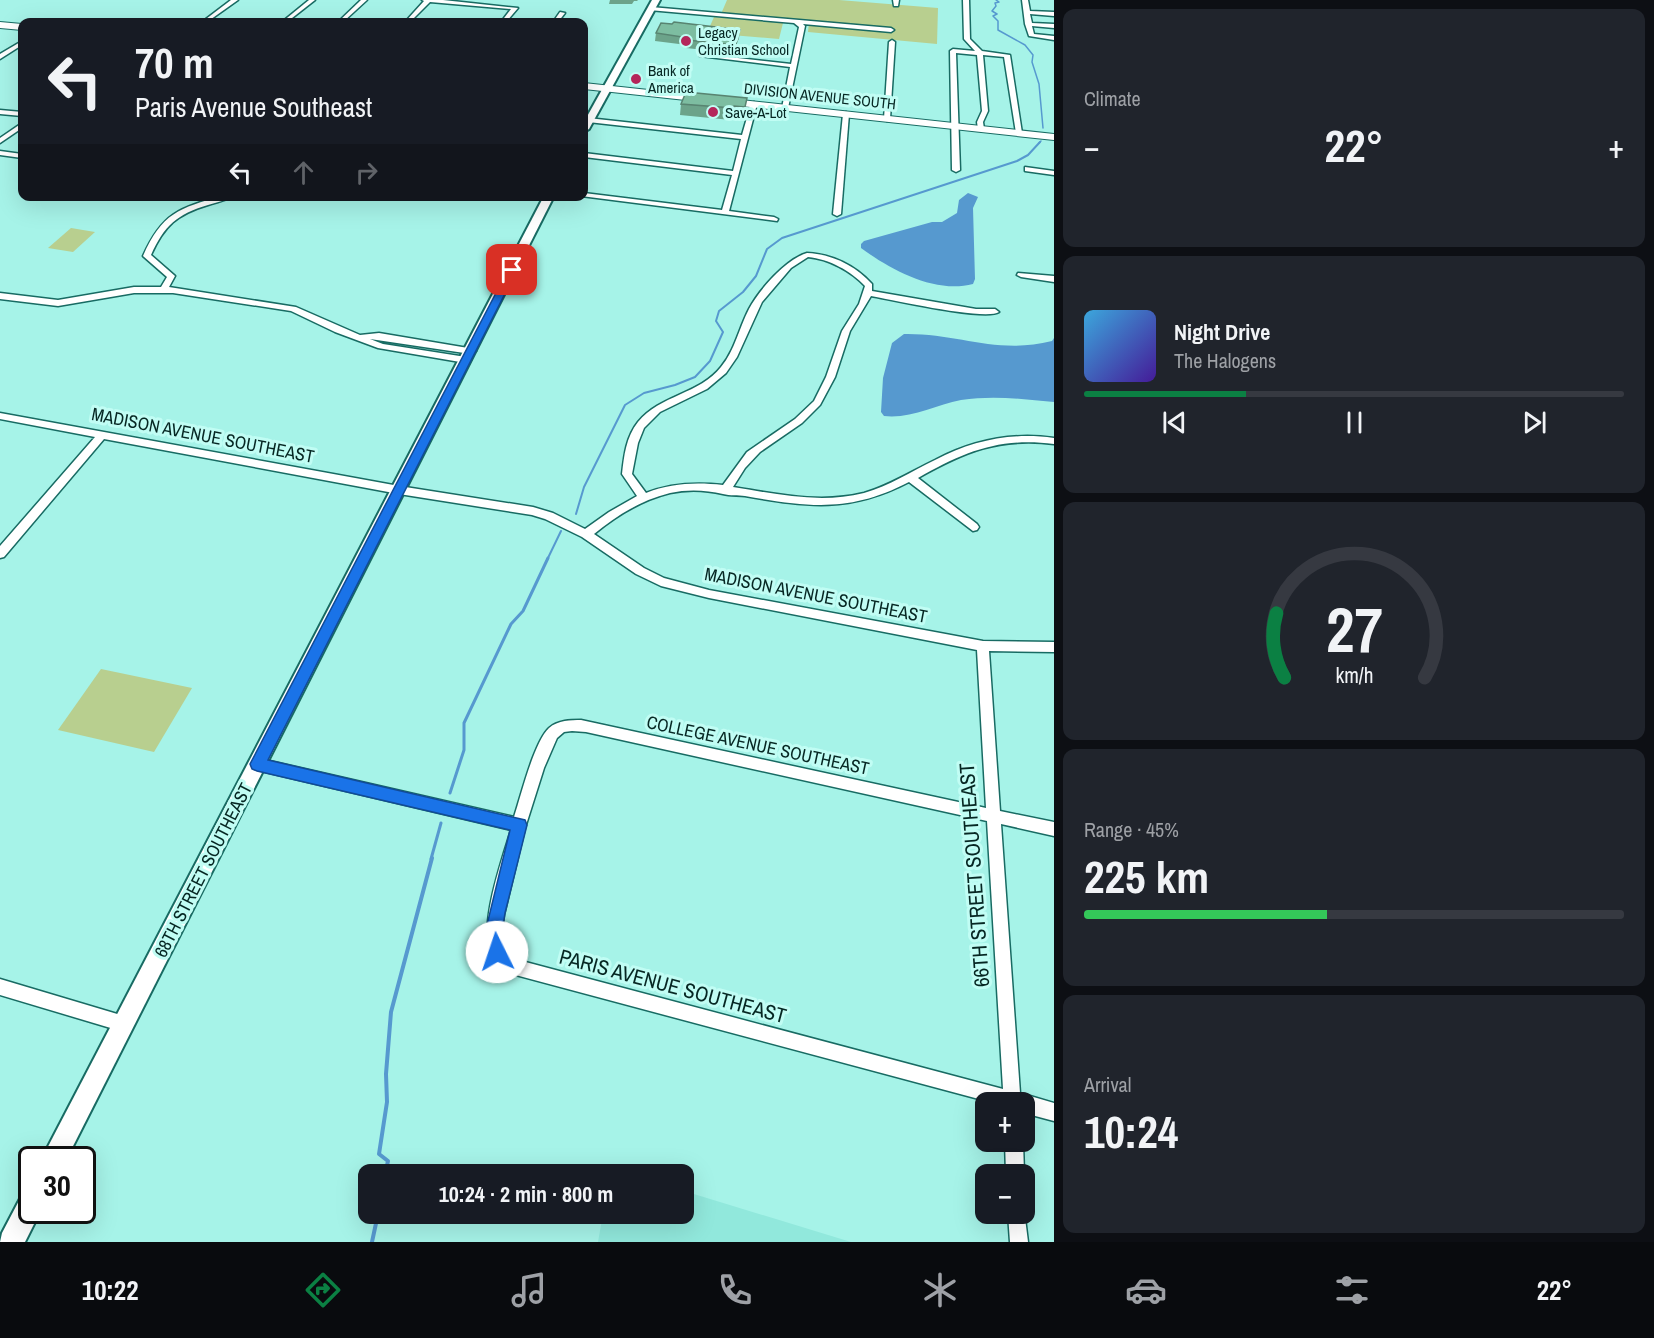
<!DOCTYPE html>
<meta charset="utf-8">
<style>
:root{--surface:#171b24;--page:#20242c;--text:#f1f3f6;--muted:#9ea1a6;--line:#363941;--accent:#0b8043}
body{margin:0;font-family:"Archivo Narrow",sans-serif;background:var(--page);color:var(--text);height:100vh;display:flex;flex-direction:column;font-size:22px;white-space:nowrap}
*{box-sizing:border-box;margin:0}
p{font-size:20px;color:var(--muted)}
.icon{flex:none;width:33px;height:33px;fill:none;stroke:currentColor;stroke-width:2;stroke-linecap:round;stroke-linejoin:round}
.map{position:relative;flex:1;overflow:hidden}
.sheet{display:flex;flex-direction:column;gap:9px;padding:9px;background:#0d0f14;width:600px}
.sheet>*{flex:none}
.top-card{position:absolute;left:18px;top:18px;width:570px;height:183px;border-radius:12px;box-shadow:0 6px 24px #0002;background:#171b24;color:var(--text);overflow:hidden}
.fabs{position:absolute;left:975px;top:1092px;display:grid;gap:12px}
.fabs a{display:grid;place-items:center;width:60px;height:60px;border-radius:12px;background:var(--surface);box-shadow:0 6px 24px #0002;font-size:30px}
.speed{position:absolute;left:18px;top:1146px;display:flex;gap:12px;font-size:30px;font-weight:700;text-align:center}
.speed>*{display:grid;place-content:center;width:78px;height:78px;border-radius:50%;background:var(--surface);box-shadow:0 6px 24px #0002;line-height:1}
.speed .limit{border:3px solid #111;border-radius:9px;background:#fff;color:#111}
.pin{position:absolute;display:grid;place-items:center;width:51px;height:51px;color:#fff;margin:-26px;border-radius:12px;box-shadow:0 3px 9px #0006}
.me{position:absolute;width:66px;margin:-33px;rotate:356deg;stroke-linejoin:round;filter:drop-shadow(0 0 4px #0008)}
.turn{display:flex;align-items:center;gap:21px;height:126px;padding:0 18px;font-size:27px}
.turn .icon{width:78px;height:78px;stroke-width:2.5}
.turn b{display:block;font-size:42px;line-height:51px}
.lanes{display:flex;align-items:center;height:57px;padding:0 18px;background:#0003;justify-content:center;gap:30px;direction:ltr}
.lanes .off{opacity:.35}
.big{font-size:45px;font-weight:800;line-height:1.1}
.sheet .card{flex:1;display:flex;flex-direction:column;justify-content:center;gap:9px;min-width:0;padding:0 21px;border-radius:12px;background:var(--page)}
.sheet .dial{align-items:center;gap:0}
.dial svg{height:156px;overflow:visible;fill:none;stroke:var(--line);stroke-width:7;stroke-linecap:round;text-anchor:middle}
.dial text{fill:var(--text);stroke:none}
.song{display:flex;align-items:center;gap:18px}
.cover{width:72px;height:72px;border-radius:9px;background:linear-gradient(135deg,hsl(200 70% 55%),hsl(260 70% 35%))}
.played{height:6px;border-radius:3px;background:linear-gradient(90deg,var(--accent) 30%,var(--line) 30%)}
.keys{display:flex;justify-content:space-around;direction:ltr}
.heat{display:flex;justify-content:space-between;align-items:center;font-size:33px;direction:ltr}
.charge{height:9px;border-radius:4px;background:linear-gradient(90deg,#34c759 45%,var(--line) 0)}
.trip{position:absolute;left:358px;top:1164px;width:336px;height:60px;border-radius:12px;background:var(--surface);box-shadow:0 6px 24px #0002;font-weight:800;line-height:60px;text-align:center}
.menu{display:flex;height:96px;justify-content:space-around;align-items:center;background:#090b0e;color:var(--muted)}
.menu .icon{width:42px;height:42px}
.menu .on{color:var(--accent)}
.menu b{font-size:27px;color:var(--text)}
main{display:flex;flex:1;min-height:0}
.map>svg:first-child{display:block}
.built{fill:#91e8dc}
.green{fill:#b8cf8f}
.water{fill:#5699cf}
.lines{fill:none;stroke-linecap:round;stroke-linejoin:round}
.stream-far3{stroke:#5699cf;stroke-width:1.5}
.stream-far2{stroke:#5699cf;stroke-width:2}
.stream-far1{stroke:#5699cf;stroke-width:3}
.stream{stroke:#5699cf;stroke-width:4}
.street-casing{stroke:#186b63;stroke-width:3}
.secondary-casing{stroke:#186b63;stroke-width:4}
.primary-casing{stroke:#186b63;stroke-width:2}
.street{fill:#fff;fill-rule:evenodd}
.secondary{fill:#fff;fill-rule:evenodd}
.primary{fill:#fff;fill-rule:evenodd}
.wall{fill:#6ca38a}
.shaded-wall{fill:#588471}
.building{fill:#7dbda1;stroke:#588471;stroke-width:1.5}
.route{fill:#1a73e8;stroke:#114b97;stroke-width:1.5}
.poi-dot{fill:#b4265a;stroke:#c1fdf4;stroke-width:2}
.labels{text-anchor:middle;dominant-baseline:central;stroke-width:6;stroke-linejoin:round;paint-order:stroke}
.far-poi-label{font-size:15px;fill:#062723;stroke:#c1fdf4;text-anchor:start}
.far-street-label{font-size:15px;fill:#062723;stroke:#c1fdf4}
.street-label{font-size:18px;fill:#062723;stroke:#c1fdf4}
.near-street-label{font-size:21px;fill:#062723;stroke:#c1fdf4}
</style>
<main>
<div class="map">
<svg width="1054" height="1242" viewBox="0 0 1054 1242">
<rect width="100%" height="100%" fill="#a6f3e8"/>
<path class="built" d="M684,1191l167,51h-253l5,-28h81z"/>
<g class="green">
<path d="M727,0h112l99,8 -1,36 -129,-12 1,-10 -88,-8z"/>
<path d="M714,17l69,6 -4,16 -72,-6z"/>
<path d="M71,228l24,4 -22,20 -25,-4z"/>
<path d="M101,669l91,19 -38,64 -96,-22z"/>
</g>
<g class="water">
<path d="M968,193l10,4 -5,11 2,71 -2,5c-38,10 -82,-14 -112,-36v-4l3,-3 68,-19h10l15,-9 2,-13z"/>
<path d="M904,334c54,-1 93,21 148,7l2,-3v64c-31,-3 -61,-7 -93,-2 -26,5 -50,19 -77,16l-3,-4 2,-34 9,-35z"/>
</g>
<g class="lines">
<g class="stream-far3">
<path d="M996,0l3,2 -4,1 1,3 -4,5 5,3 -4,2 5,5v9l27,15 8,10 -1,7 7,22 4,44"/>
<path d="M1039,143l2,-2"/>
</g>
<g class="stream-far2">
<path d="M576,514l8,-27 41,-82 19,-12 31,-8 20,-8 15,-16 13,-29 -7,-11 3,-10 24,-19 13,-16 11,-27 15,-11 235,-77 11,-6 12,-13"/>
<path d="M547,560l14,-29"/>
</g>
<g class="stream-far1">
<path d="M450,793l14,-43v-27l47,-99 12,-13 25,-53"/>
<path d="M431,859l10,-36"/>
</g>
<g class="stream">
<path d="M385,1174l3,-13 -9,-7 8,-52 -1,-28 5,-62 41,-154"/>
<path d="M372,1242l6,-28"/>
</g>
<g class="street-casing">
<g id="street">
<path d="M231,0h7l-31,22h-5z"/>
<path d="M309,0h6l-28,22h-5z"/>
<path d="M361,0h6l-24,22h-5z"/>
<path d="M422,0h21l75,8 -12,14h-5l10,-13 -81,-7 -20,20h-5l19,-21z"/>
<path d="M893,0h6l-1,6h-4z"/>
<path d="M963,0h6l1,39 12,12 28,4 12,78 -3,2 -3,-2 -12,-76 -21,-2 5,56 -5,11 1,7 -3,2 -3,-2 -1,-7 5,-11 -5,-56 -21,-2 4,117 -4,2 -4,-2 -2,-119 3,-2 22,2 -11,-12z"/>
<path d="M1022,0h6l2,11 24,1v4l-24,-2 2,9 22,1v4l-22,-2 2,8 20,2v4l-25,-4 -4,-12z"/>
<path d="M651,7l240,21 3,2 -3,2 -88,-8 2,2 -17,82 -3,2 -3,-2 8,-41 -90,-11 3,-2 88,10 8,-37 -5,-4 -145,-13z"/>
<path d="M560,12l5,1 -7,9h-5z"/>
<path d="M892,40l3,2 -5,77 -3,2 -3,-2 5,-77z"/>
<path d="M22,41v4l-22,14v-5z"/>
<path d="M754,102l3,2 -28,107 45,6 4,2 -1,2 -196,-25h3v-3l138,17 10,-35 -148,-18v-4l149,18 8,-32 -153,-17 -3,-2 3,-2 154,17 9,-31z"/>
<path d="M0,110l22,2v4l-22,-2z"/>
<path d="M846,112l3,2 -8,100 -4,2 -4,-2 10,-100z"/>
<path d="M22,123v5l-22,15v-5z"/>
<path d="M0,151l22,3v4l-22,-3z"/>
<path d="M1025,167l29,4v4l-29,-4z"/>
<path d="M222,196h13c-8,4 -18,6 -27,9 -31,9 -44,21 -57,50l24,21 -6,11 127,20 64,28 19,-2 95,16 2,2 -5,3 -101,-15 13,5 83,13 5,3 -5,3 -88,-15 -43,-16 -44,-21 -118,-18h-39l-76,13 -58,-7v-6l58,7 76,-13h27l6,-10 -24,-21c19,-43 36,-48 79,-60z"/>
<path d="M807,253c25,1 49,13 65,31v7l104,18h19l4,3c-13,9 -106,-12 -128,-16l-21,35 -15,46 -15,28 -18,18 -42,29 -15,16 -12,19c44,7 87,17 131,6 25,-7 48,-22 71,-33 38,-20 77,-28 119,-22v6c-55,-7 -90,8 -136,34l59,46 2,3 -2,3 -4,1 -64,-49c-59,31 -101,25 -164,14 -7,-1 -15,0 -22,-2 -17,-4 -35,-5 -53,-1 -29,7 -54,23 -76,41l50,34 20,10 45,12 274,51 71,1v10l-65,-1 11,160 54,11v14l-53,-12 19,269 34,10v18l-30,-8v-11h-34l-482,-129c-4,-4 -11,-7 -14,-12 -19,-27 8,-101 17,-131l-254,-60 -5,-2 -2,-4 2,-4 5,-2 257,59c7,-21 20,-75 35,-89 9,-8 22,-8 32,-8l405,88 -9,-158 -268,-52 -48,-12 -25,-12 -54,-37 -37,-18 -13,-4 -133,-21 -295,-55 -100,118 -4,1v-12l95,-109 -95,-18v-6l399,73 134,21 20,6 32,16 24,-17 28,-16 -15,-22c2,-18 4,-37 16,-52 22,-27 62,-28 83,-55 14,-17 18,-39 28,-58 10,-19 37,-50 58,-56zM808,257c21,2 43,14 57,29l-6,18 -17,27 -16,46 -12,24 -19,18 -48,33 -24,33c-27,-3 -52,-2 -77,8l-14,-19 6,-31 6,-15 16,-16 47,-23 19,-16 11,-16 25,-55 29,-34zM572,731l14,1 401,89 16,268 -485,-129 -12,-9 -5,-17 3,-19 21,-87 19,-60 13,-30 7,-6z"/>
<path d="M1018,273l36,3v6l-33,-5 -4,-2z"/>
<path d="M0,979l124,37 6,2 2,6 -2,6 -6,2 -124,-37z"/>
<path d="M1005,1142h18l1,32h-18z"/>
<path d="M1024,1210l4,32h-18l-2,-28h16z"/>
</g>
</g>
<g class="secondary-casing">
<g id="secondary">
<path d="M652,0h8l-71,129 -5,3v-10z"/>
<path d="M544,196h10l-488,964h-25z"/>
<path d="M32,1190v20h9l-16,32h-25l2,-9 21,-40z"/>
</g>
</g>
<g class="primary-casing">
<g id="primary">
<path d="M0,22l22,2v6l-22,-2z"/>
<path d="M584,83l470,51v6l-470,-51z"/>
</g>
</g>
<use href="#street" class="street"/>
<use href="#secondary" class="secondary"/>
<use href="#primary" class="primary"/>
</g>
<g class="wall">
<path d="M610,0h28l-1,1h-3l-2,3h-23z"/>
<path d="M656,33l83,5 -6,15 -47,-5 1,-3 -32,-4z"/>
<path d="M747,98l-4,20 -11,-1 -1,3 -51,-5 1,-11z"/>
</g>
<path class="shaded-wall" d="M740,30l-1,8 -6,15 1,-8z"/>
<g class="building">
<path d="M674,22l66,8 -6,15 -47,-5 2,-2 -33,-5 5,-10 11,1z"/>
<path d="M686,92l61,6 -2,9 -11,-1 -1,2 -52,-4z"/>
</g>
<path class="route" d="M512,267l5,3 -249,490 257,60 2,5 -22,88 -3,20 4,19 -3,6 -6,3 -6,-3 -6,-25 25,-103 -253,-59 -5,-2 -2,-5 258,-494z"/>
<g class="poi-dot">
<circle cx="686" cy="41" r="6"/>
<circle cx="636" cy="79" r="6"/>
<circle cx="713" cy="112" r="6"/>
</g>
<g class="labels">
<g class="far-poi-label">
<text x="698" y="32">Legacy<tspan x="698" dy="17">Christian School</tspan></text>
<text x="648" y="70">Bank of<tspan x="648" dy="17">America</tspan></text>
<text x="725" y="112">Save-A-Lot</text>
</g>
<g class="far-street-label">
<text transform="translate(820 96) rotate(6)">DIVISION AVENUE SOUTH</text>
</g>
<g class="street-label">
<text transform="translate(203 435) rotate(11)">MADISON AVENUE SOUTHEAST</text>
<text transform="translate(816 595) rotate(11)">MADISON AVENUE SOUTHEAST</text>
<text transform="translate(758 745) rotate(12)">COLLEGE AVENUE SOUTHEAST</text>
<text transform="translate(203 870) rotate(-63)">68TH STREET SOUTHEAST</text>
</g>
<g class="near-street-label">
<text transform="translate(974 875) rotate(-94)">66TH STREET SOUTHEAST</text>
<text transform="translate(673 986) rotate(15)">PARIS AVENUE SOUTHEAST</text>
</g>
</g>
</svg>
<div class="fabs">
<a>+</a>
<a>−</a>
</div>
<div class="speed"><div class="limit">30</div></div>
<div class="pin" style="left:512px;top:270px;background:#d93025"><svg class="icon" aria-label="arrive" viewBox="0 0 24 24"><path d="M6 21V4h12l-3 4 3 4H6"/></svg></div>
<svg class="me" style="left:497px;top:952px" viewBox="-20 -20 40 40"><circle r="19" fill="#fff"/><path d="M0-13L10 11 0 6-10 11z" fill="#1a73e8"/></svg>
<div class="trip">10:24 · 2 min · 800 m</div>
<div class="top-card">
<div class="turn"><svg class="icon" aria-label="left" viewBox="0 0 24 24"><path d="M17 20v-9H6M10 6l-5 5 5 5"/></svg><div><b>70 m</b>Paris Avenue Southeast</div></div>
<div class="lanes"><svg class="icon" aria-label="left" viewBox="0 0 24 24"><path d="M17 20v-9H6M10 6l-5 5 5 5"/></svg><svg class="icon off" aria-label="ahead" viewBox="0 0 24 24"><path d="M12 20V5M6 11l6-6 6 6"/></svg><svg class="icon off" aria-label="right" viewBox="0 0 24 24"><path d="M7 20v-9h11M14 6l5 5-5 5"/></svg></div>
</div>
</div>
<section class="sheet">
<div class="card"><p>Climate</p>
<div class="heat"><a>−</a><b class="big">22°</b><a>+</a></div>
</div>
<div class="card">
<div class="song"><i class="cover"></i><div><b>Night Drive</b><p>The Halogens</p></div></div>
<div class="played"></div>
<div class="keys"><svg class="icon" aria-label="previous" viewBox="0 0 24 24"><path d="M18 5L8 12l10 7zM5 5v14"/></svg><svg class="icon" aria-label="pause" viewBox="0 0 24 24"><path d="M8 5v14M16 5v14"/></svg><svg class="icon" aria-label="next" viewBox="0 0 24 24"><path d="M6 5l10 7-10 7zM19 5v14"/></svg></div>
</div>
<div class="card dial"><svg viewBox="0 0 100 80">
<path d="M14 69A42 42 0 1 1 86 69"/>
<path d="M14 69A42 42 0 0 1 10 36" stroke="#0b8043"/>
<text x="50" y="56" font-size="32" font-weight="700">27</text>
<text x="50" y="72" font-size="11">km/h</text>
</svg></div>
<div class="card"><p>Range · 45%</p><b class="big">225 km</b><div class="charge"></div></div>
<div class="card"><p>Arrival</p><b class="big">10:24</b></div>
</section>
</main>
<nav class="menu">
<b>10:22</b>
<svg class="icon on" aria-label="directions" viewBox="0 0 24 24"><path d="M12 3l9 9-9 9-9-9zM9 14v-3h6M13 9l2 2-2 2"/></svg>
<svg class="icon" aria-label="music" viewBox="0 0 24 24"><path d="M9 18V5l10-2v13"/><circle cx="6" cy="18" r="3"/><circle cx="16" cy="16" r="3"/></svg>
<svg class="icon" aria-label="phone" viewBox="0 0 24 24"><path d="M5 4h4l2 5-3 2q2 4 5 5l2-3 5 2v4C11 20 4 13 5 4z"/></svg>
<svg class="icon" aria-label="climate" viewBox="0 0 24 24"><path d="M12 3v18M4 7l16 10M4 17L20 7"/></svg>
<svg class="icon" aria-label="car" viewBox="0 0 24 24"><path d="M5 17H2v-5l4-1 3-4h7l3 4 3 1v5h-3M9 17h6M6 11h13"/><circle cx="7" cy="17" r="2"/><circle cx="17" cy="17" r="2"/></svg>
<svg class="icon" aria-label="filters" viewBox="0 0 24 24"><path d="M4 7h16M4 17h16"/><circle cx="9" cy="7" r="2"/><circle cx="15" cy="17" r="2"/></svg>
<b>22°</b>
</nav>
